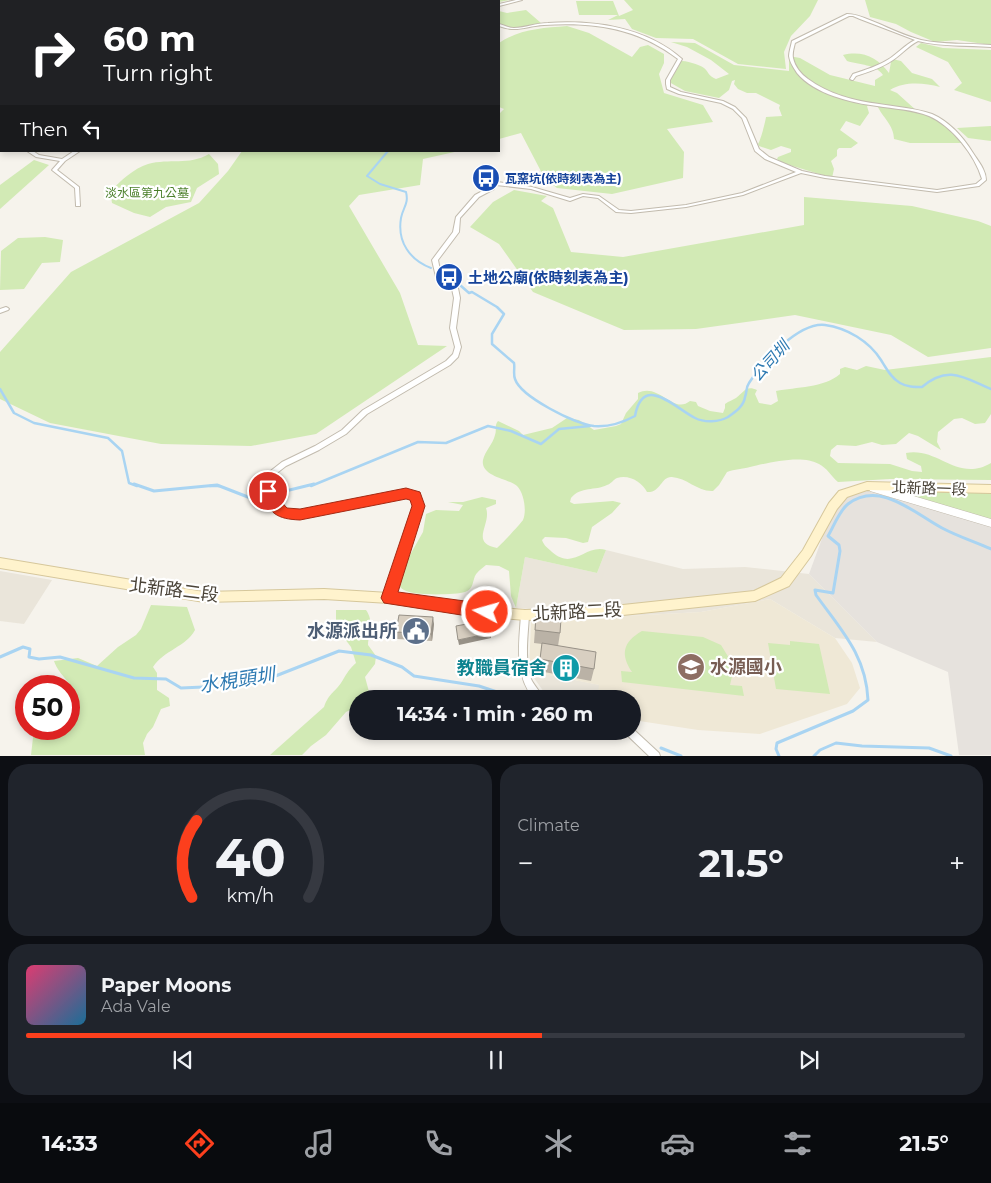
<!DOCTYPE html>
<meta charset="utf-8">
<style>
:root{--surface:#171b24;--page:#20242c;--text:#f1f3f6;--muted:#9ea1a6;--line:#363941;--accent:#fc3f1d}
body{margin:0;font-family:Montserrat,"Noto Sans TC",sans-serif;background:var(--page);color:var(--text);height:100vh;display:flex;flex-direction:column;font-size:19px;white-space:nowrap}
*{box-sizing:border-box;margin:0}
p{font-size:16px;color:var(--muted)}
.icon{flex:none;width:28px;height:28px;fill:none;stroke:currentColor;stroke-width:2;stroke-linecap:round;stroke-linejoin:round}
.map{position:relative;height:756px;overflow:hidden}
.panel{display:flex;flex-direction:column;gap:8px;padding:8px;background:#0d0f14;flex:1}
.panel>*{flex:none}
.guide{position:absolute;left:0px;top:0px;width:500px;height:152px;box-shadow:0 2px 8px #0003;background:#202124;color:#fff;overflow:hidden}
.speed{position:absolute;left:15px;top:675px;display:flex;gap:10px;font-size:25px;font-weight:700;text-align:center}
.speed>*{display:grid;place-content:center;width:65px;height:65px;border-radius:50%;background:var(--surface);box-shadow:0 2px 8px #0003;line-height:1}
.speed .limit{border:8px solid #d22;background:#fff;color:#111}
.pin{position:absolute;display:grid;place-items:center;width:42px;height:42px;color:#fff;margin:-21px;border:2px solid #fff;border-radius:50%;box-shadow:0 1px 5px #0007}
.me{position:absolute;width:55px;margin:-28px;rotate:276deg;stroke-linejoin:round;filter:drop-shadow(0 0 4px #0008)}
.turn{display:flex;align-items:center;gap:18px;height:105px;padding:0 20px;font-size:22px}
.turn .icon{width:65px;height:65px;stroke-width:2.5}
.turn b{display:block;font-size:35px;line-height:42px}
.then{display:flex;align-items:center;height:48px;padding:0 20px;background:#0003;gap:10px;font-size:19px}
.big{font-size:38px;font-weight:700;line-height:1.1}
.panel .widget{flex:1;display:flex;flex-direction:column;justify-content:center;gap:8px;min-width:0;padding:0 18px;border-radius:20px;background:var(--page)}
.panel .dial{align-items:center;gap:0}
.dial svg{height:130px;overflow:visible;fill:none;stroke:var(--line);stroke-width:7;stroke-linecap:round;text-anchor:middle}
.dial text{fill:var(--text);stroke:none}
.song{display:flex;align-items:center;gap:15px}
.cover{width:60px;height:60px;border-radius:8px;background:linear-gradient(135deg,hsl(340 70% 55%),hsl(200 70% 35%))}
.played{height:5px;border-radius:2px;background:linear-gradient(90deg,var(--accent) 55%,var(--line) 55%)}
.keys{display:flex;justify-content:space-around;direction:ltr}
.heat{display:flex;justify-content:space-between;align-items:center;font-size:28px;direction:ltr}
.panel .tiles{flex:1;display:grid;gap:8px;grid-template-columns:1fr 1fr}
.widget:last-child{grid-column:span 2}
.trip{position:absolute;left:349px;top:690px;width:292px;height:50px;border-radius:25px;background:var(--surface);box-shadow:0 2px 8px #0003;font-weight:700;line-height:50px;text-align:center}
.menu{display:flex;height:80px;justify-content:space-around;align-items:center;background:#090b0e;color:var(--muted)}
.menu .icon{width:35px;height:35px}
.menu .selected{color:var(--accent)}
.menu b{font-size:22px;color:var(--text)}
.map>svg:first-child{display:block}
.residential{fill:#eae5da}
.industrial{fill:#e6e2dd}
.education{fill:#efe8d6}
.green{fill:#d2eab5}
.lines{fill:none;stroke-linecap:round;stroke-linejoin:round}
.stream-far2{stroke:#a9d4f2;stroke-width:2}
.stream-far1{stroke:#a9d4f2;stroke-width:2.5}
.stream{stroke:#a9d4f2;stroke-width:3}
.minor-casing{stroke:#c2bbae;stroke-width:2}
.tertiary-casing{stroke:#c2bbae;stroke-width:1}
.secondary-casing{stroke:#d6c79b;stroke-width:2}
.minor{fill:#fff;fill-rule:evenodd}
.tertiary{fill:#fff;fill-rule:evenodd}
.secondary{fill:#fff3cd;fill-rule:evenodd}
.wall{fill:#bab2a6}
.shaded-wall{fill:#979187}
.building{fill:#d8cfc1;stroke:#979187}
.route{fill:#fc3f1d;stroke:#a42913}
.labels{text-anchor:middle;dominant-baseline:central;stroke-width:4.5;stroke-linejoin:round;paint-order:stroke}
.far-transit-label{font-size:12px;font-weight:bold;fill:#164399;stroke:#fff;text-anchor:start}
.far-park-label{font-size:12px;fill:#4a7f2a;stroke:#fff}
.transit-label{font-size:15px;font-weight:bold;fill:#164399;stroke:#fff;text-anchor:start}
.street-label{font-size:15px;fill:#4b4439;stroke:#fff}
.water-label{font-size:16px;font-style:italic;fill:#2e7ab2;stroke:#fff}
.near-street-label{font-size:18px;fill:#4b4439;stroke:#fff}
.near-service-label{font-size:18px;font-weight:bold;fill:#4e5e75;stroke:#fff;text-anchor:end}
.near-education-label{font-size:18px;font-weight:bold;fill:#785e54;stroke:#fff;text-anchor:start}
.near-culture-label{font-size:18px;font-weight:bold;fill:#0d838f;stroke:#fff;text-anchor:end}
.near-water-label{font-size:19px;font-style:italic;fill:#2e7ab2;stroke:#fff}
</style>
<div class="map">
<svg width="991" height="756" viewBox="0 0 991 756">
<rect width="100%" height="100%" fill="#f6f3ec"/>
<g class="residential">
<path d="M606,550l77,19 62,-2 64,7 68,68 -42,-4 -65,-39 -69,13 -170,9 1,-12 -16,-1 9,-51 72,16z"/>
<path d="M0,571l52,9 -28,44 -24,-3z"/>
<path d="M529,671l71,14 -3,14h-48z"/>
</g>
<path class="industrial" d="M869,489l122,32v234h-32l-11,-83 -71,-30 -68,-68 29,-79z"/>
<path class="education" d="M770,599l65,39 17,25 8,25 -13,16 -87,30 -62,-4 -65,-10 -1,-21h-35l2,-14 -70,-14 2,-50 170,-9z"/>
<g class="green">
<path d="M5,0h505l-11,2 -495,-1z"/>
<path d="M624,0h194l-8,16 -19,20 -7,16 2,17 -48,-5 -45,-25 -37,-1 -24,-9 -7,-10 -17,1 10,-5h-39l-3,-14h37l6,15 14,-6z"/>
<path d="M865,0h126v45l-34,-5 -22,2 -24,-10 -15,-8 -26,-7z"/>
<path d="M526,10l15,13 -31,7 -11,-5v-14l8,2z"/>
<path d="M567,26l22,7 43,24 8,-10 8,-2 16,9v9l-5,11 5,19 39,12 10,17 -46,7 17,23 -1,26 -71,16 -55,-6 -12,-9 -24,-46 -22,6v-25l5,-5 -5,-2v-64c21,-14 43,-15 68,-17z"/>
<path d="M671,42l24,1 39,22 55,6v-15l11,2 30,17 45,11v-6l8,-5c-7,-11 -24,-10 -36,-14l-4,-6c20,-5 35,3 46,18l2,-11 -3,-4 13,3 11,12 20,6 8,8c-16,-4 -35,-6 -50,3l7,3 20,18 20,7 26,25h-53l-16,-4c0,-14 -12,-22 -17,-34l-6,-1 -4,2 2,7 -9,13 -14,-5 -6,9 18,13 -7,5h-12l-2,2v6l-6,5 3,8 -2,9 -49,-15 -6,-4 1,-2 13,-5v-3l-10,-3 -10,4 -12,-4 -1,-2c3,-5 7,-21 8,-27l16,-1 -3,-8 1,-3 -24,-12h-9l-9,-4 -4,-5 1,-4 -3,1 -3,9 -10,8 -34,-7 -16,-9 10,-16 -2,-5c6,-1 21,3 27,7 5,4 4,8 12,11l13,-5 -18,-14 -24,-13z"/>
<path d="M921,43l22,5 48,2v52l-37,-12 8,-7 -14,-21 -32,-15z"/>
<path d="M991,126v15l-23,-3 -11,-10z"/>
<path d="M242,151h217l-36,8 -3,26 -61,10 -10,11 51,87 18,52 29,1 -131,88 -65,12 -90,-2 -111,-21 -50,-24v-47l71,-80 128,-69 29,-32z"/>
<path d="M209,154l9,10 1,10 -22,14 -6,14 -25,5 -16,10 -16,-4 -22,-10 -2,-12c11,-10 24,-23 38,-27 22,-6 40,2 61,-10z"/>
<path d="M34,160l15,5 -49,44v-24z"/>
<path d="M514,190l33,6 -6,5 12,7 18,44 52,5 181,-32v-28l108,9 66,15 13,5v122l-63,9 -37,-22 -96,-20 -99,14 -72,1 -91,-38 -34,-48 -29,-17 23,-25z"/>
<path d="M45,237l18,3 -3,22 -18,1 -18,26 -24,1 1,-39 17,-13z"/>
<path d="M991,357v57l-6,9 -10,1 -13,-6 -8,1 -16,13 -1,10 4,8 -23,-14 -9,-3 -13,11 -14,1 -10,-3 -16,4 -19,-1 -6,5 -1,6 8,7 52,1 22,7 10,1 -1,-6 -14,-7 -1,-6c33,-6 51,30 85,10v17l-101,-1 -52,3c-7,-6 -11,-14 -19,-18 -17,-10 -52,-1 -69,3 -8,2 -15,2 -23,5l-8,13 -6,6c-15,1 -26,-13 -41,-14 -11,-1 -11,16 -25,15 -5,-10 -18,-18 -30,-14 -4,2 -6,6 -10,7 -12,6 -26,1 -36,13l-1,4 4,2 39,-3 8,2 -9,10 -20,14 -4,15 -5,1 -17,-5 -21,-1 -3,3c2,6 6,8 10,12 22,19 33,-8 54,-2l-9,23 -72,-16 -9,51 -5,-12 -2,-25 -10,-5 -13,-1c-3,3 -7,5 -9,8 -5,5 -2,16 -12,19 -10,3 -52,4 -61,-2 -6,-3 -6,-8 -6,-14l25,-44 3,-18 10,-4 23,1 4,-6 -15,-3h15l19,-5 14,3v4l-10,4c6,16 -17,35 11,40 2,-1 25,-26 26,-28 4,-9 1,-27 -6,-34 -7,-7 -37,-9 -34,-26 2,-9 10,-16 12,-25 2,-5 -1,-9 3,-14l21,10 4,4 29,-7 15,-10 12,2 15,10 22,-4 5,-2 5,-11 12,-14v-6c21,-11 35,22 52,8l6,1 2,4 12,5 13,2 2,-5v-4c4,-3 8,-4 11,-6 8,-6 10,-13 21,-8l-2,4 4,9 12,2 7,-4 -2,-10c20,-4 48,-3 64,-17v-5l5,-2 12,3 9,-4 19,4z"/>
<path d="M869,489l122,3v29z"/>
<path d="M151,605l36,2 8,23c-9,17 -31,20 -42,37l4,6v17l12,8 1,8 -9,3 -8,18 -6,7 -4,9 2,12h-114l3,-26h35v-21l10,-6c-3,-16 -20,-26 -25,-41l24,-3 19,8 21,-19 18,-12 5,-6z"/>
<path d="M336,610h30c8,11 3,22 2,35l8,11 -1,8 -10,13 6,22h-13l-1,8 -11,5 -20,23 -15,11 -9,9h-32l54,-48c5,-14 10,-14 17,-24 5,-8 7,-13 15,-20l-5,-16 -15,-20z"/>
<path d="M642,631l61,6 18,8 11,18 1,9 -3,13 12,1 2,10 -122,-14 -1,-11 11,1c-12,-18 -9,-30 10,-41z"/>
<path d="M790,641l29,3 11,50 -54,-5 -8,-46 22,2z"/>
</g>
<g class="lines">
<g class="stream-far2">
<path d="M388,151l-21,25 13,8 26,8c3,12 -3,15 -5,26 -4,24 9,42 30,50"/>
<path d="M443,270l10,9"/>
</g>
<g class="stream-far1">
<path d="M452,278l17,15 3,-1 25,15 7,7 -12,20v10l22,19c1,5 -1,11 1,16 6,18 60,45 79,47 14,1 28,-3 41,-10 8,-43 40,-8 60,2 10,5 24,4 33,-1 7,-5 16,-11 17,-20 2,-5 1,-10 4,-14 13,-21 50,-61 76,-58 22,3 44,16 56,35 5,8 10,18 19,23 7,4 14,4 22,4 26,-22 41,-10 69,2"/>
<path d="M0,389l14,24 20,10 74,15 14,13 7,32 8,3"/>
<path d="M210,486h9"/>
<path d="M311,486l107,-44 28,1 42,-17 23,5 30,13 18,-15 31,-3"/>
</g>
<g class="stream">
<path d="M134,484l20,7 63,-6 36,14 61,-15"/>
<path d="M0,657l23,-10 7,2 -1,8 10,2 21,-2 74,21 32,1 15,9 45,-2 47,-9 66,-26 32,4 31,12 12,9 65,10 18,6 11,7"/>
<path d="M604,731l18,6"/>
<path d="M661,748l20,8"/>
<path d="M779,756l-3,-7 1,-6 76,-32 15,-11c-2,-45 -27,-70 -52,-105l-1,-5 18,3 7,-42 -1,-6 -11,-9c6,-10 11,-25 20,-32 32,-24 66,9 94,24 15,8 33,14 49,21"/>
<path d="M814,756l6,-6 16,-7 26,3 67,2 22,8"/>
</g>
<g class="minor-casing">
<g id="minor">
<path d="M516,0h6l-23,6v-2z"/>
<path d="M847,14c10,0 20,5 30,9 14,6 28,13 44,17 22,5 47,3 70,5v2c-24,-2 -49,0 -73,-6 -10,5 -16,13 -25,19 -11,8 -25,12 -37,16l-3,4h-1l-2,-1 3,-5c12,-4 25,-8 36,-15 9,-6 16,-14 26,-19l-55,-21 -7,-3h-4l-54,27c-1,4 -3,10 -2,15 2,9 8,16 15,21 20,15 47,22 71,25 18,3 36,4 53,10 18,8 31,23 41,39 5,8 13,17 13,27l-7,6 -42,6 -112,-14 -24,-5 -58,22 -57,12 -55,6 -15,-1 -18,-14 -15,-2 -13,5 -39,-12 -35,-4 -2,4 -15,8 -19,21 -1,14 -21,28 3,15 17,13 2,10 -4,30 5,19 -3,10 -8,8 -83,49 -21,20 -27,16 -33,16 -13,10c-2,18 2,22 13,35l14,1 106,-22 12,4 4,12 -30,95 -3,1 -3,-1 -1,-3 29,-92 -2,-8 -6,-2 -106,22 -19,-2c-12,-14 -19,-24 -13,-43l14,-11 33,-16 27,-16 21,-20 83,-49 7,-7 2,-7 -5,-19 4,-30 -2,-9 -16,-12 -4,-17 21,-28 3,-15 19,-22 15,-8 3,-6 -13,-7v-2h4l14,7v1l-1,2 35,5 38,11 13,-4 16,2 20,14 12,1 55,-6 56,-12 54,-21 -31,-13 -10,-8 -13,-33 -9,-9 -12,-6 -42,-9 -12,-5 -1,-5v-4l12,-21c-41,-31 -83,-37 -134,-34 -18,1 -27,8 -45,1v-2c5,1 9,4 15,4 11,0 22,-5 34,-5 46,-3 98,4 134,36l-12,21v7l11,5 42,9 12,6 11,11 13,31 10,8 33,14 23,5 112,14 39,-6 6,-5c-7,-24 -30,-53 -53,-63 -17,-7 -35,-7 -52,-10 -25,-3 -63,-12 -80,-33 -3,-5 -7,-10 -8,-17 0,-4 2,-10 3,-15z"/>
<rect x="0" y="131" width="1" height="2"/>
<rect x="0" y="137" width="1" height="2"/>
<path d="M27,151h6l6,4 23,4 12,-8h6l-15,10 -8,9 22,17 1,19h-4v-1l-1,-17 -23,-18 8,-9 -24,-4z"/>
<path d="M6,307l2,1 1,1 -1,1 -8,3v-4z"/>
<path d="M525,611l3,1 1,3c-1,20 -5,44 2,64 3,7 10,13 13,20h-10c-20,-24 -15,-55 -13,-84l1,-3z"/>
<path d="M632,728l27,25 1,3h-11l-23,-22 -1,-3h7z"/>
</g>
</g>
<g class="tertiary-casing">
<g id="tertiary">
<rect x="0" y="58" width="1" height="2"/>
<rect x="0" y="91" width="1" height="3"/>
<path d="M873,484l118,35v8l-121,-36 -1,-3 1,-3z"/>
</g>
</g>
<g class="secondary-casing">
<path id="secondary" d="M867,482l124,3v8l-124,-3 -20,7 -10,12 -26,47 -22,30 -34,15 -151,16 -79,3 -57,-5 -79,-12 -65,-4 -120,3 -204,-34v-10l204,34 120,-3 65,4 79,12 57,5 79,-3 150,-16 27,-13 22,-28 26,-47 10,-12z"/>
</g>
<use href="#minor" class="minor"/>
<use href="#tertiary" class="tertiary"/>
<use href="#secondary" class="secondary"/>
</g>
<g class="wall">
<path d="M536,616l24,17 -2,13 36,23 -3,12 -52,-10 3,-27 -8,-1z"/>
<path d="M434,624l-2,17 -35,-2 -1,-7z"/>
</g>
<g class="shaded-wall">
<path d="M433,617l1,7 -2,17 -1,-7z"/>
<path d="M491,633v5l-32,7 -1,-5z"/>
</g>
<g class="building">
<path d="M399,615l34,2 -2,17 -35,-2z"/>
<path d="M536,616l25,3 -1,14 -25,-3z"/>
<path d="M488,620l3,13 -33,7 -2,-14z"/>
<path d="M542,643l54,9 -2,17 -54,-10z"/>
</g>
<path class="route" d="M268,486l4,1 4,9 11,12 13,1 106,-21 14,4 5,14 -27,86 89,12 5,2 2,6 -2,5 -5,2 -103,-16 -3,-5 31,-92 -2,-6 -4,-1 -106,21c-23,-1 -31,-6 -39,-29l2,-4z"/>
<defs>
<g id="bus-disc" transform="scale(1.4375)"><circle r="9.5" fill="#1a4fb4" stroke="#fff"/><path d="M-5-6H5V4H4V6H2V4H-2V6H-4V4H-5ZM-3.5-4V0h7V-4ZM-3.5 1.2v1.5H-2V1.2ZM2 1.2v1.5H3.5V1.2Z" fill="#fff"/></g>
<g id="civic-disc" transform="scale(1.4375)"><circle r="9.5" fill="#5c6f8a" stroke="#fff"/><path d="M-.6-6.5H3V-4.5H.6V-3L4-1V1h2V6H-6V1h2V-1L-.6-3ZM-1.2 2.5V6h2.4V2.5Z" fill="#fff"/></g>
<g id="school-disc" transform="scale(1.4375)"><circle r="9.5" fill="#8d6e63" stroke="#fff"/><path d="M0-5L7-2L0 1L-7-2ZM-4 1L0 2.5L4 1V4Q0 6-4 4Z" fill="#fff"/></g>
<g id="building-disc" transform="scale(1.4375)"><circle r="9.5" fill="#0f9aa8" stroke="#fff"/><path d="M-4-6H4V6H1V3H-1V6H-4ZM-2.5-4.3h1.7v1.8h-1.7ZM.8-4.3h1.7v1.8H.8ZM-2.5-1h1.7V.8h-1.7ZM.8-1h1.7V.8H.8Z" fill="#fff"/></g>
</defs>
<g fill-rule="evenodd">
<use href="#bus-disc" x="486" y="178"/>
<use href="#bus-disc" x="449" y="277"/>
<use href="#civic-disc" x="416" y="631"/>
<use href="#school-disc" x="691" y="667"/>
<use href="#building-disc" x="566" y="668"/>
</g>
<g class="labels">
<g class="far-transit-label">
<text x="505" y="178">瓦窯坑(依時刻表為主)</text>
</g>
<g class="far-park-label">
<text x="147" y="192">淡水區第九公墓</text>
</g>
<g class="transit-label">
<text x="468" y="277">土地公廟(依時刻表為主)</text>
</g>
<g class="street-label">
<text transform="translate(929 488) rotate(2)">北新路一段</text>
</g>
<g class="water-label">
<text transform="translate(770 361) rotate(-48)">公司圳</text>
</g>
<g class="near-street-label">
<text transform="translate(174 590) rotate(7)">北新路二段</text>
<text transform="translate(577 612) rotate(-3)">北新路二段</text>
</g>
<g class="near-service-label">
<text x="397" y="631">水源派出所</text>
</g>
<g class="near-education-label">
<text x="710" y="667">水源國小</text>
</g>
<g class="near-culture-label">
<text x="547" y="668">教職員宿舍</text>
</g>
<g class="near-water-label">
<text transform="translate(237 680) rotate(-9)">水梘頭圳</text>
</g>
</g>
</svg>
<div class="speed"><div class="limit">50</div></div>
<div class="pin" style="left:268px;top:491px;background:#d93025"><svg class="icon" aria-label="arrive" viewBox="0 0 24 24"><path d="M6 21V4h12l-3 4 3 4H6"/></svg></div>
<svg class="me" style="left:487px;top:612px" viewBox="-20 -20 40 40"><circle r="17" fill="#fc3f1d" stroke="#fff" stroke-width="3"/><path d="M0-11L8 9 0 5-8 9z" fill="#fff"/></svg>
<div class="trip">14:34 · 1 min · 260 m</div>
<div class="guide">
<div class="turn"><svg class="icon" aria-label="right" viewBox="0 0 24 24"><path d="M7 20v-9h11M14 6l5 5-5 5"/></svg><div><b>60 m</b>Turn right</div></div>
<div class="then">Then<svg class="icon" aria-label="left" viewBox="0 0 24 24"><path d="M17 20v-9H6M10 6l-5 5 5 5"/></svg></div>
</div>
</div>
<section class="panel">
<div class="tiles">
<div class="widget dial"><svg viewBox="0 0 100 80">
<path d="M14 69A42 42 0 1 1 86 69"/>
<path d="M14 69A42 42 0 0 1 17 22" stroke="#fc3f1d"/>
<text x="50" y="56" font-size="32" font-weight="700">40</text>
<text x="50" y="72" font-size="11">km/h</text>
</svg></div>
<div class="widget"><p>Climate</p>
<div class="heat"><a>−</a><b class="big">21.5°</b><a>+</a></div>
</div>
<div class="widget">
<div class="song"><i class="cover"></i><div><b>Paper Moons</b><p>Ada Vale</p></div></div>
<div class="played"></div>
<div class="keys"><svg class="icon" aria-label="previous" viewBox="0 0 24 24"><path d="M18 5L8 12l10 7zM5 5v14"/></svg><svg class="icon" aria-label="pause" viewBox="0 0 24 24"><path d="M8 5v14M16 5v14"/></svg><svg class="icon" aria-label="next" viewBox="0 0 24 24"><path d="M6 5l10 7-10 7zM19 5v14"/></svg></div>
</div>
</div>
</section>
<nav class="menu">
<b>14:33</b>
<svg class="icon selected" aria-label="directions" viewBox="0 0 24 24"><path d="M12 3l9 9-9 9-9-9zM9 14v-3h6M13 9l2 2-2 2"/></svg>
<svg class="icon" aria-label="music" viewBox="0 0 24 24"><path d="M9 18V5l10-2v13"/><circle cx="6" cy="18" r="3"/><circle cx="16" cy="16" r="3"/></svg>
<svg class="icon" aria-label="phone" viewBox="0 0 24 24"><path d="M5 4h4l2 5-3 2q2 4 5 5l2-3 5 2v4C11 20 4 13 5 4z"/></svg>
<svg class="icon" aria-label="climate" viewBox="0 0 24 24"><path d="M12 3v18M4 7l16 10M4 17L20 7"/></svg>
<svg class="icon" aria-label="car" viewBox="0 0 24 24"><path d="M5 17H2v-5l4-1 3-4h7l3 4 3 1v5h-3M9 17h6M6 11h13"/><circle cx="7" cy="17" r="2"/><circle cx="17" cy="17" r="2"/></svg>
<svg class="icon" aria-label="filters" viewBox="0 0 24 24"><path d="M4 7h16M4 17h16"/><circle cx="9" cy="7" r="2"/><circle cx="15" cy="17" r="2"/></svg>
<b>21.5°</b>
</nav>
